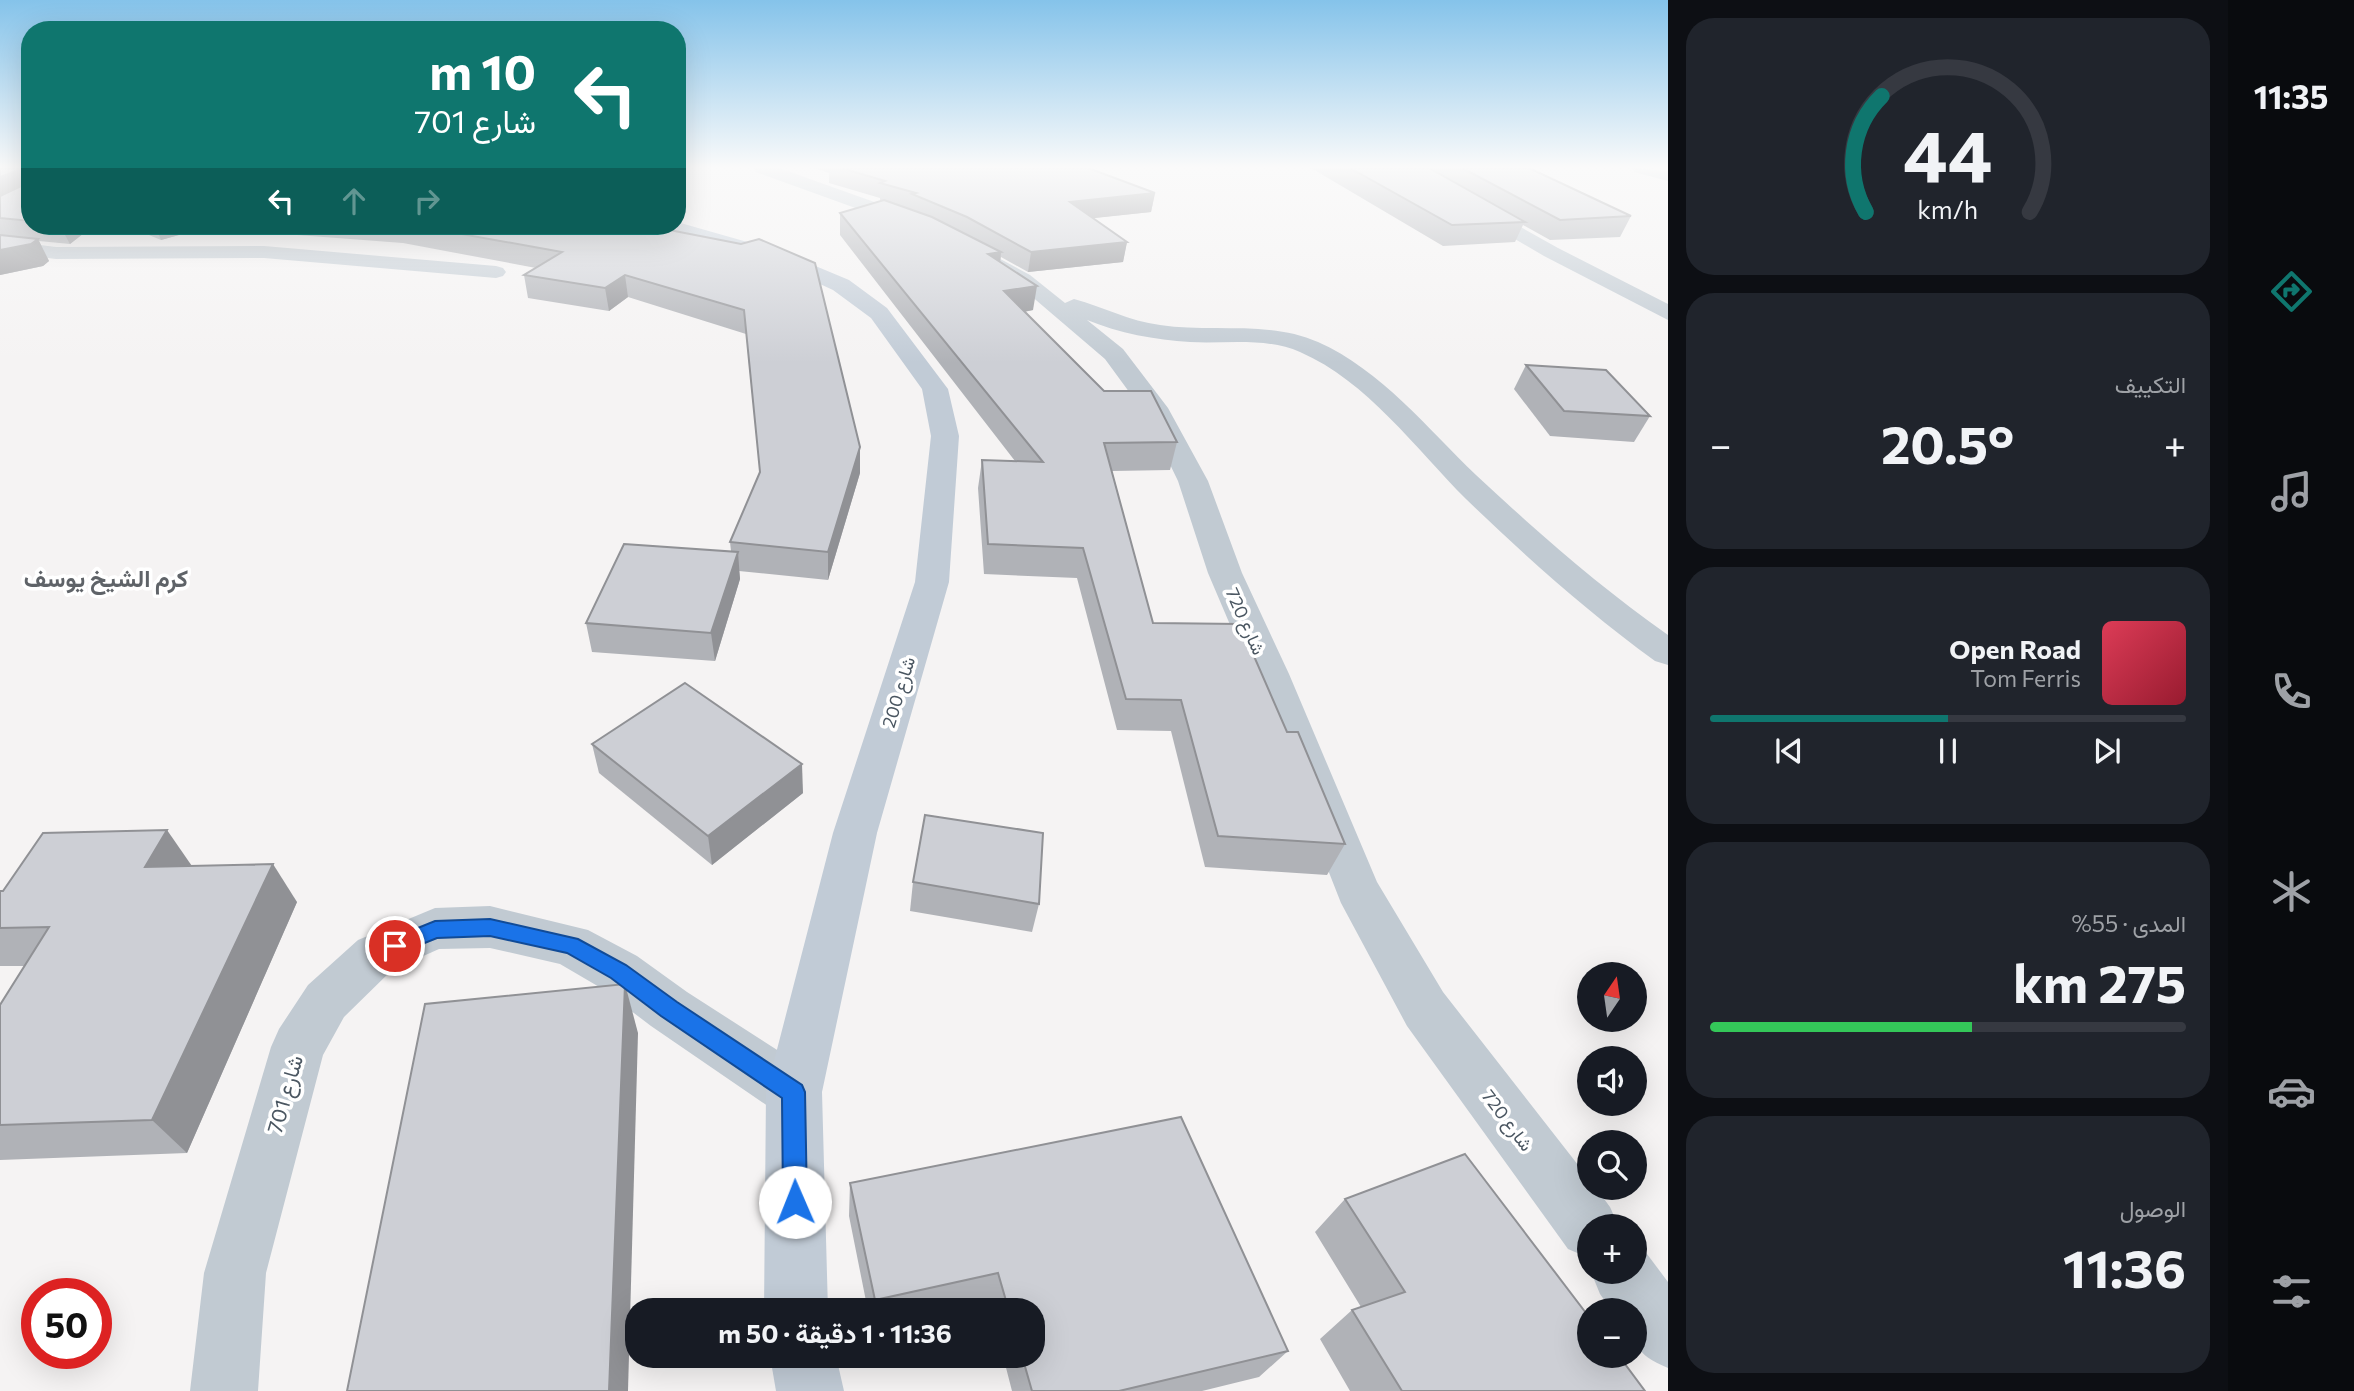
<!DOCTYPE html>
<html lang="ar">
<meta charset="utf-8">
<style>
:root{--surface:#171b24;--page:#20242c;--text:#f1f3f6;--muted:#9ea1a6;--line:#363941;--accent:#0f766e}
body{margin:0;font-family:Commissioner,Vazirmatn,sans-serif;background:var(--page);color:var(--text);direction:rtl;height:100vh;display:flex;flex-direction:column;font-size:26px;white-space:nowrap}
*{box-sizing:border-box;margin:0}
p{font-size:23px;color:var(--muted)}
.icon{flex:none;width:38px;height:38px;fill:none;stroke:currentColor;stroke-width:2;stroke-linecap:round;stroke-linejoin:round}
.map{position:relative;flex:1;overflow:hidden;direction:ltr}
.details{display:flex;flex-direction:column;gap:18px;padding:18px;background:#0d0f14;width:560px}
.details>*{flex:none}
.guide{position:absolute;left:21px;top:21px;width:665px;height:214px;border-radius:28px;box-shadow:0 7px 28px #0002;direction:rtl;background:#0f766e;color:#fff;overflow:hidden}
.needle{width:46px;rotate:13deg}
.tools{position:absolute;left:1577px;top:962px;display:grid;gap:14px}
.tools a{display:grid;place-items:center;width:70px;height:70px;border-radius:50%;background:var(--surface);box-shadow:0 7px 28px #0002;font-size:35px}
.speed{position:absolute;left:21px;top:1278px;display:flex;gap:14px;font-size:35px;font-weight:700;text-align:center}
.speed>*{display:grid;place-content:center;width:91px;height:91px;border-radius:50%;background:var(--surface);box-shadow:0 7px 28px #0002;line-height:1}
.speed .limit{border:10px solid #d22;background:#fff;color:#111}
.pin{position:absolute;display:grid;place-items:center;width:60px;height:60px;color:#fff;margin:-30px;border:4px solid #fff;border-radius:50%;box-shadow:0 2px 7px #0007}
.me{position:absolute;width:77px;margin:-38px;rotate:359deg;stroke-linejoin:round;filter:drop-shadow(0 0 5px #0008)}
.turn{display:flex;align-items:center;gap:24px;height:147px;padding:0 35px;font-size:32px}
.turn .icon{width:91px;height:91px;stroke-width:2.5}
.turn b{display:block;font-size:49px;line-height:60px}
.lanes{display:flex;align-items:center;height:66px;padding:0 35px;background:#0003;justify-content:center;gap:35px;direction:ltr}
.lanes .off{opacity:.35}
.big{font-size:52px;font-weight:700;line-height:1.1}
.details .widget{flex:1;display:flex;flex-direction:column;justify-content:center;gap:10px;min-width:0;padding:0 24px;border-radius:28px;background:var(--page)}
.details .dial{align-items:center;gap:0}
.dial svg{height:182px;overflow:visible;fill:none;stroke:var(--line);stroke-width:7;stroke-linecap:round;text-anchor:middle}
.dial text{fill:var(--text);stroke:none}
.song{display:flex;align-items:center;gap:21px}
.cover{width:84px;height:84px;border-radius:10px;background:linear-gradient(135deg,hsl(350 70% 55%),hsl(350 70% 35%))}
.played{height:7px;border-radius:4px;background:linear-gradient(90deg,var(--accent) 50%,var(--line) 50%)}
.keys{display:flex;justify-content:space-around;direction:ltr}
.heat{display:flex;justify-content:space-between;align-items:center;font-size:38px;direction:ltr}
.charge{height:10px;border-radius:5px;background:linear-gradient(90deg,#34c759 55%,var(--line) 0)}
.trip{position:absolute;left:625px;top:1298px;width:420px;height:70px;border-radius:28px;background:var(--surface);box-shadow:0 7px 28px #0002;font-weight:700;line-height:70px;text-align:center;direction:rtl}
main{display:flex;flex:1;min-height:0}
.menu{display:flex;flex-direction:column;width:126px;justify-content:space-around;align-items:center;background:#090b0e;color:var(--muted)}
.menu .icon{width:49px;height:49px}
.menu .active{color:var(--accent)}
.menu b{font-size:32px;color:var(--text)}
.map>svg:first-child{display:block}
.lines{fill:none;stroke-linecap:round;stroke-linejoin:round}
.street{fill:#c1cad2;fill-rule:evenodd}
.secondary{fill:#c1cbd6;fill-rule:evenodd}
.wall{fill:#b0b2b7}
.shaded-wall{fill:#909195}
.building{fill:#cdcfd5;stroke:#909195;stroke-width:2}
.route{fill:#1a73e8;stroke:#114b97;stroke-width:2}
.labels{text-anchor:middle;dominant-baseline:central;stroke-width:7;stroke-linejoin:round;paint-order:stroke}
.street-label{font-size:18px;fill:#4a5661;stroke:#fff}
.near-street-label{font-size:21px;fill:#4a5661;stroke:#fff}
.district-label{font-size:24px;font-weight:bold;fill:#5f6368;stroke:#fff}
</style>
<main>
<nav class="menu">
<b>11:35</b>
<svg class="icon active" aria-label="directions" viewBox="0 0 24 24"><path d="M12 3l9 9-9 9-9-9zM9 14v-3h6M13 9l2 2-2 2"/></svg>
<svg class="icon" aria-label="music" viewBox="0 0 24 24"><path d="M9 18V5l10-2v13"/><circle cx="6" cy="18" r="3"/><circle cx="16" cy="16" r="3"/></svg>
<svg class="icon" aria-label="phone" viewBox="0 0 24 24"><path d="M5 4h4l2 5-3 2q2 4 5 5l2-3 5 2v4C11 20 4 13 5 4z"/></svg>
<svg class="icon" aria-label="climate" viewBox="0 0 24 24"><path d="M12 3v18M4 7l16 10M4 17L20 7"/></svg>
<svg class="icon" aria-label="car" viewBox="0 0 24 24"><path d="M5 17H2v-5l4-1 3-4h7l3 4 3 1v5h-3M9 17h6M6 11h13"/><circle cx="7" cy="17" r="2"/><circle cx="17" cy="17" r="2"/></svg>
<svg class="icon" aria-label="filters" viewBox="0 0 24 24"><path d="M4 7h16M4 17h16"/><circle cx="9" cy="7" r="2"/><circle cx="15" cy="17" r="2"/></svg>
</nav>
<section class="details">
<div class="widget dial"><svg viewBox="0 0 100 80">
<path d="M14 69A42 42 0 1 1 86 69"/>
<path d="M14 69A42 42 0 0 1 21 18" stroke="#0f766e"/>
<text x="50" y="56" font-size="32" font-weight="700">44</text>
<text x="50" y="72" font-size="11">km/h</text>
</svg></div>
<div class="widget"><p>التكييف</p>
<div class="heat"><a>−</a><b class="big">20.5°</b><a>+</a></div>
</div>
<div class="widget">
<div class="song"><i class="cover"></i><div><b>Open Road</b><p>Tom Ferris</p></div></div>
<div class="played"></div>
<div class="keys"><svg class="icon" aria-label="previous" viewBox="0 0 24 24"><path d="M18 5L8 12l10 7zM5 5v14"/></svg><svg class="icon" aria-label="pause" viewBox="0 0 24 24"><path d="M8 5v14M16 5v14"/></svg><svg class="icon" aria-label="next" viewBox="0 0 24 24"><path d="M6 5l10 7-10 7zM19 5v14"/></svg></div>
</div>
<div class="widget"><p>المدى · 55%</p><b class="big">275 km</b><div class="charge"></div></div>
<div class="widget"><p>الوصول</p><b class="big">11:36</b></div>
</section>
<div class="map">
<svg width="1668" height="1391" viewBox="0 0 1668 1391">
<rect width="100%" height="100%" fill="#f5f3f3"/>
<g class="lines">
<g class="street">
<path d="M754,168h25l143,51 2,4 -9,6 -7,-2 -152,-55z"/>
<path d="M1394,168h21l143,80 110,56v16l-124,-64z"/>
<path d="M1632,168l36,3v10l-34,-9z"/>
<path d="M0,240l56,7 208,-1 232,20 7,2 3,4 -3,4 -7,2 -232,-20 -208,1 -56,-7z"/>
<path d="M991,254l39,21 35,28 9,-4c30,8 55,22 86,26 53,8 108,-5 158,17 63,28 110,87 158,133 61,57 124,112 192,160v30l-13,-4c-67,-49 -129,-104 -189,-162 -50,-50 -99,-118 -166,-147 -34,-15 -74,-8 -110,-10 -35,-2 -71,-9 -103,-22l36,29 45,59 40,73 34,92 47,101 88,208 66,110 146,187v9h7l14,19 9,20h-30v31l-21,-9 -161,-223 -66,-123 -90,-229 -43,-101 -30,-92 -32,-66 -41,-56 -89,-76 -32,-19 -3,-4 3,-4z"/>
<path d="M490,906l98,24 49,26 50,36 126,81 9,19 -9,19 -19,8 -19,-8 -124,-85 -50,-38 -41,-24 -70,-16 -51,1 -47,21 -48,47 -21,38 -57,218 -8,118h-68l14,-118 67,-226 8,-18 29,-44 50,-45 77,-32z"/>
<path d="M1634,1246l10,4 24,32v86c-34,-15 -34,-22 -34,-57h-22l-12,-17 -9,-22h43z"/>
</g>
<g class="secondary">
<path d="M677,222l105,30 67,28 38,28 61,81 11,47 -10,146 -72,251 -55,259 6,219h-64l2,-219 67,-259 82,-251 16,-146 -9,-47 -51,-71 -38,-28 -65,-30 -106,-30 -2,-4h17z"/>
<path d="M770,1356h66l8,35h-68z"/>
</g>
</g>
<g class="wall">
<path d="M0,168h30v58h63l-23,18 -31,-3 10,20 -6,5 -43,9z"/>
<path d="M814,168h274l67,25 -4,19 -58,6 34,24 -4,20 -95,10 -27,-15 -1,4 33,49 -9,2 80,79 73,51 -7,28 -58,1 41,152 134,109 58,112 -18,31 -122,-8 -34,-136 -54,-1 -40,-152 -93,-4 -6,-86 4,-28 33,1 -175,-226v-22l40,-12v-3l-51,-15v-10z"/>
<path d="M1311,168h218l102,48 -11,21 -70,3 -27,-15 -8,17 -72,4z"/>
<path d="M127,226h522l92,18 119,203v26l-32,107 -89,-9 1,8 -25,82 -123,-9 -6,-29 145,-72 -1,-9 30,-68 -14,-140 -118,-37 -19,14 -81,-13 -4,-23 12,-7 -133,-25 -199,-15 -43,12z"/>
<path d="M1526,365l124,51 -16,26 -84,-6 -36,-47z"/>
<path d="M592,744l211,49 -91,72 -113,-92z"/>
<path d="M193,866l104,36 -110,251 -187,7v-155l25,-39h-25v-75z"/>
<path d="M913,882l126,22 -7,28 -122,-21z"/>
<path d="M850,1183l438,168 -29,26 -57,14h-190l-9,-35h29v-45h-42l-2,-8 -36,8h-84l-19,-95z"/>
<path d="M1345,1199l300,192h-295l-30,-52 32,-29 9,-3 -46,-75z"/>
</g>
<g class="shaded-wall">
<path d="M19,170l10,20 -29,11v-24z"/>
<path d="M1155,193l-4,19 -84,9 3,-19z"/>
<path d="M60,226h33l-23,18z"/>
<path d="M155,226h48l1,2 -43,12z"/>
<path d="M38,239l11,22 -6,5 -43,9v-25z"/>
<path d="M1127,242l-4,20 -95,10 3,-20z"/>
<path d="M1001,252l-2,24 -11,-22z"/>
<path d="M625,275l3,22 -19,14 -4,-23z"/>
<path d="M1037,286l-4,24 -32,6 3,-25z"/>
<path d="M860,447v26l-32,107v-28z"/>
<path d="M738,552l2,27 -25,82 -4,-28z"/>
<path d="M802,764l1,29 -91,72 -4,-29z"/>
<path d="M167,830l27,39 -49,-2z"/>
<path d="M273,864l24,38 -110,251 -35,-33z"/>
<path d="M625,984l13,49 -10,358h-19z"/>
</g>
<g class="building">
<path d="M0,168h30v53l-30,-3v-22l21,-10 2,-13 -4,-3 -19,7z"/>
<path d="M841,168h247l67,25 -85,9 57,40 -96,10 -64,-35 -55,-23 4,-1 -36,-10 5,-2z"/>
<path d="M1350,168h79l96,54 -73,3z"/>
<path d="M1462,168h67l102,48 -71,4z"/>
<path d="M884,200l48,17 69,35 -13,2 49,32 -33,5 100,100h47l26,51 -73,1 49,180 87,1 47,108h11l47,112 -127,-8 -37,-136 -55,-1 -43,-151 -95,-4 -6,-84 61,2 -203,-249z"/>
<path d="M417,226h232l92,18 18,-5 56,24 45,184 -32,105 -98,-10 30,-70 -16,-162 -119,-35 -20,13 -81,-13 38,-23z"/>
<path d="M0,235l38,4 -7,5 -31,6z"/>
<path d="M1526,365l80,5 44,46 -86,-5z"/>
<path d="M624,544l114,8 -27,81 -125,-10z"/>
<path d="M685,683l117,81 -94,72 -116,-92z"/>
<path d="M925,815l118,18 -4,71 -126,-22z"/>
<path d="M167,830l-22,37 128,-3 -121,256 -152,5v-120l49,-78 -49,1v-37h3l40,-58z"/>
<path d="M625,984l-16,407h-262l78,-387z"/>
<path d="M1181,1117l107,234 -169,40h-87l-10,-35h10v-45h-23l-11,-38 -123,27 -25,-117z"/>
<path d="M1465,1154l124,163v39h30l26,35h-243l-50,-81 53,-18 -60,-93z"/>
</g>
<linearGradient id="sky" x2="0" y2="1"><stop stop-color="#85c3ea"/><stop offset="0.46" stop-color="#fafafa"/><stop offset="1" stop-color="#fafafa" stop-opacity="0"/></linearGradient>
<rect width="1668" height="363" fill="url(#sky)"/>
<path class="route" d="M490,919l88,20 48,26 51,37 125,83 3,7 2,110 -3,8 -9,4 -9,-4 -3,-8 -1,-104 -121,-82 -50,-38 -44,-25 -77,-17 -53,2 -42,17 -7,-2 -3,-7 3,-6 47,-19z"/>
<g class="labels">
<g class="street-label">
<text transform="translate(1246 621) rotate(66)">شارع 720</text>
<text transform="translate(898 692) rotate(-73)">شارع 200</text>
<text transform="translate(1508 1120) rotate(53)">شارع 720</text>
</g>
<g class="near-street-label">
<text transform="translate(284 1094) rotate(-74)">شارع 701</text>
</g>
<g class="district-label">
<text x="106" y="577">كرم الشيخ يوسف</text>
</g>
</g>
</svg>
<div class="tools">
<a><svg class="needle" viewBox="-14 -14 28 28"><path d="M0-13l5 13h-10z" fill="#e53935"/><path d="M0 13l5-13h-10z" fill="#9ea1a6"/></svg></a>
<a><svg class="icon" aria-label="sound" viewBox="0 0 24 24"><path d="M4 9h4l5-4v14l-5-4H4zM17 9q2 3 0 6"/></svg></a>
<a><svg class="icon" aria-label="search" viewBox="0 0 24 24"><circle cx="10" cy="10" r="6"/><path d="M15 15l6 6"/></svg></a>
<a>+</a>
<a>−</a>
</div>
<div class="speed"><div class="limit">50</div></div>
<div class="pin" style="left:395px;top:946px;background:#d93025"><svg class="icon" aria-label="arrive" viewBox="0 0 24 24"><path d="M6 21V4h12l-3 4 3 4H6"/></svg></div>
<svg class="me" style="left:795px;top:1202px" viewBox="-20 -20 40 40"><circle r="19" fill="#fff"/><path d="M0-13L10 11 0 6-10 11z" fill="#1a73e8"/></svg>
<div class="trip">11:36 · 1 دقيقة · 50 m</div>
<div class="guide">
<div class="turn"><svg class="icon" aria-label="left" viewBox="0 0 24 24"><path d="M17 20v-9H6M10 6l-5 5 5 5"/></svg><div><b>10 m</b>شارع 701</div></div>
<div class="lanes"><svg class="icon" aria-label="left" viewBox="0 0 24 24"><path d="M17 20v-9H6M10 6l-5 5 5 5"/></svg><svg class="icon off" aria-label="ahead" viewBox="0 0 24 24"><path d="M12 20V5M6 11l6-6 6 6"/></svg><svg class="icon off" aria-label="right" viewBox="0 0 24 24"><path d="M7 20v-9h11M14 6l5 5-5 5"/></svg></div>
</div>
</div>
</main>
